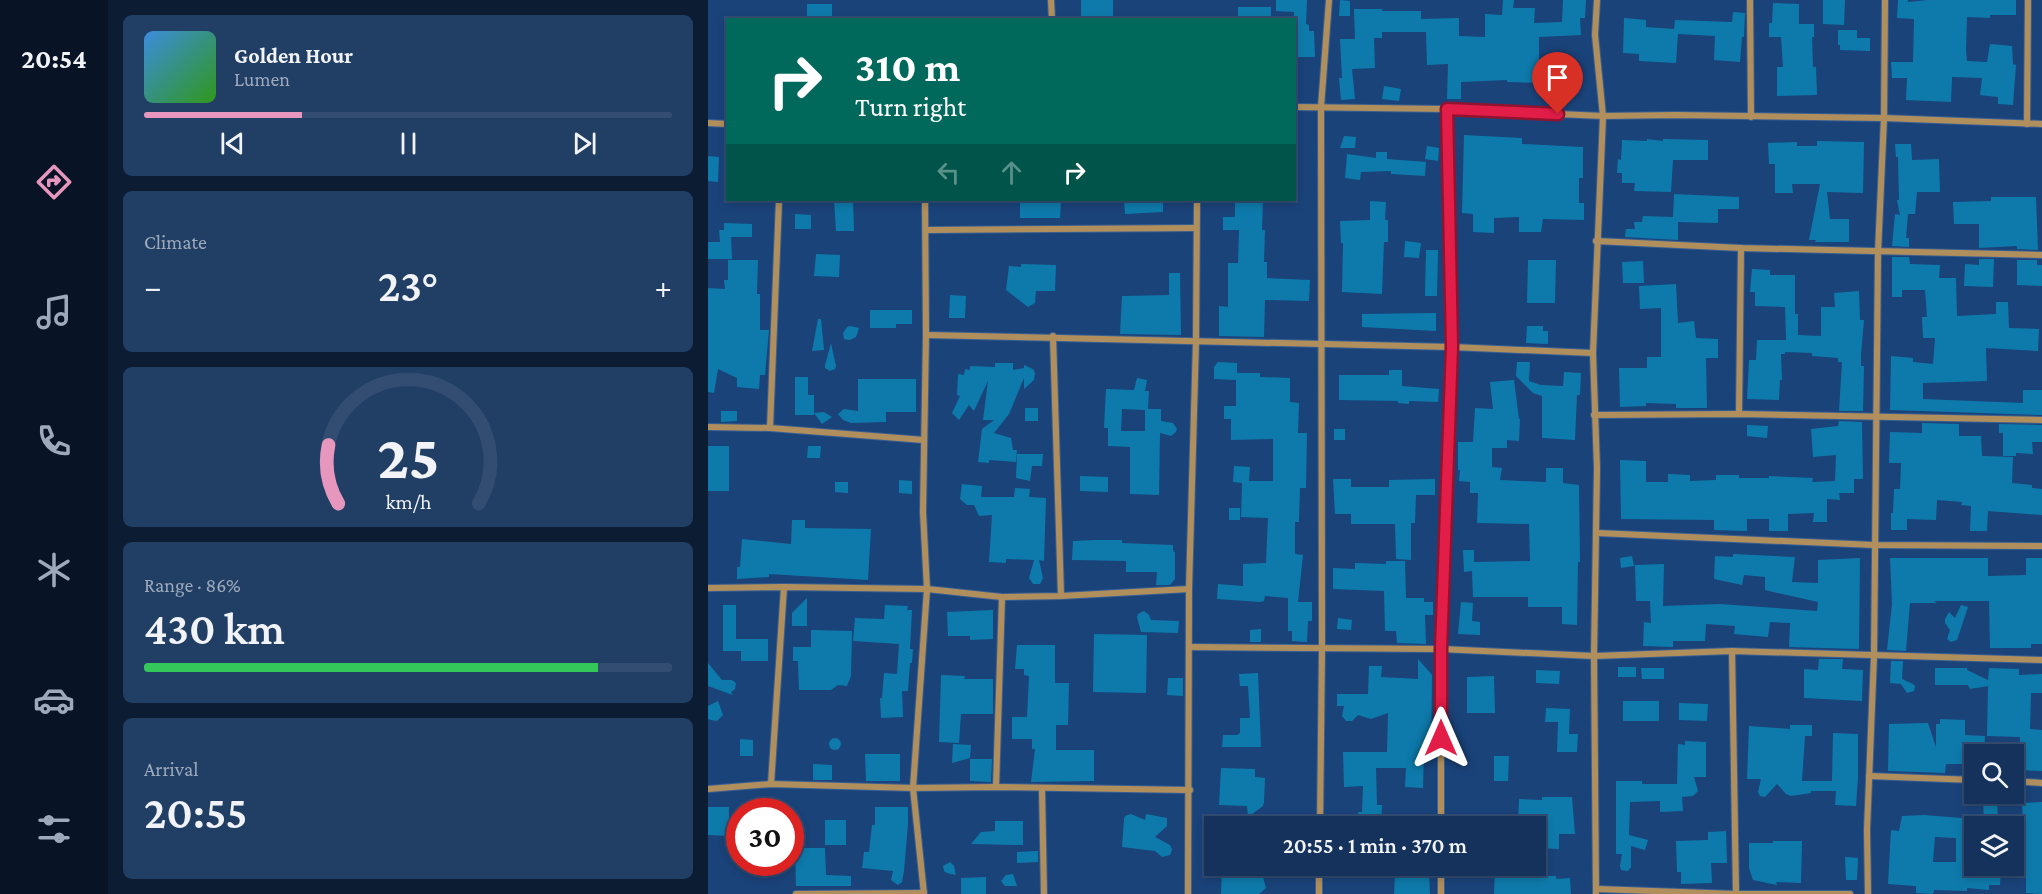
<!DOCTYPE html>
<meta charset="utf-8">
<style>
:root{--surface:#14325c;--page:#213e65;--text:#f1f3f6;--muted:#9daabb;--line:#334d72;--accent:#e797bd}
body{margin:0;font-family:"Crimson Pro",serif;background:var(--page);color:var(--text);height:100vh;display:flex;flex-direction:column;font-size:22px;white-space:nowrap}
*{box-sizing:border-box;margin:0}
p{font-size:20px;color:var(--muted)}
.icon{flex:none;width:33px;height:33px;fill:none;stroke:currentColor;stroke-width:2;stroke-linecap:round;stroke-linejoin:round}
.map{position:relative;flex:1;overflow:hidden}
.sheet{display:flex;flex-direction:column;gap:15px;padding:15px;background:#0b1c33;width:600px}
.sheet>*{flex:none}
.top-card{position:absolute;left:18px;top:18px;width:570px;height:183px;border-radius:0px;box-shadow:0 3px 9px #0003,0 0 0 2px var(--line);background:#00695c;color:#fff;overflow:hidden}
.buttons{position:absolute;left:1256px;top:744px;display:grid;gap:12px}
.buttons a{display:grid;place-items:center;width:60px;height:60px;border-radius:0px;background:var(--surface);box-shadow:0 3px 9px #0003,0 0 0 2px var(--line);font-size:30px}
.speed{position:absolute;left:18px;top:798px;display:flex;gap:12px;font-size:30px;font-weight:700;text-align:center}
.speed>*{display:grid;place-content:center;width:78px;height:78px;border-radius:50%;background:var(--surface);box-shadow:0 3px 9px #0003,0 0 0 2px var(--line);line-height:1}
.speed .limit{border:9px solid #d22;background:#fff;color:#111}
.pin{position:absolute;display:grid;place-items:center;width:51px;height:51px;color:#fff;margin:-62px -26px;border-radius:50% 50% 50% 0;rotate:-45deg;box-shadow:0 0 6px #0007}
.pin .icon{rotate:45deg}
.me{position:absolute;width:66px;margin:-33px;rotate:0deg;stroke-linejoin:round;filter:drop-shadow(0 0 4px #0008)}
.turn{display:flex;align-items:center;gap:21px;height:126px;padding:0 30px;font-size:27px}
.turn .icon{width:78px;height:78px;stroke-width:2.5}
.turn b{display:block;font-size:42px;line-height:51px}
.lanes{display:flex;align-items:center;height:57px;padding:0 30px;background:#0003;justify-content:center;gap:30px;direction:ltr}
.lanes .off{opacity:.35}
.big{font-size:45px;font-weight:600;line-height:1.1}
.sheet .card{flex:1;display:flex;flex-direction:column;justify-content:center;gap:9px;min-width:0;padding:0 21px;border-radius:9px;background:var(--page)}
.sheet .dial{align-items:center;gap:0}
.dial svg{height:156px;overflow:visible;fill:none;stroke:var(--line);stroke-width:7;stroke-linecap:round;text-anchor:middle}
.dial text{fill:var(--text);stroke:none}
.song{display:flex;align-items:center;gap:18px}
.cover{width:72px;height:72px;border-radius:9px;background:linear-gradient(135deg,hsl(210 70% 55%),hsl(110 70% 35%))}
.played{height:6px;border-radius:3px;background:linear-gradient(90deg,var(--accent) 30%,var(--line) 30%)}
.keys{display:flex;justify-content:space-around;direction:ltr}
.heat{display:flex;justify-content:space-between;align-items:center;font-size:33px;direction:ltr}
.charge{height:9px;border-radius:4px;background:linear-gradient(90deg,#34c759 86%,var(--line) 0)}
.trip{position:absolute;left:496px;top:816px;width:342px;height:60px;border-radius:0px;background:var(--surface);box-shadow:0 3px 9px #0003,0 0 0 2px var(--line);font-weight:600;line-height:60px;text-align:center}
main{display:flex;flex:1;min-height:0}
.dock{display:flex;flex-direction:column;width:108px;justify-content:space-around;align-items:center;background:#081425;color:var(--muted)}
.dock .icon{width:42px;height:42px}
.dock .current{color:var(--accent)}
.dock b{font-size:27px;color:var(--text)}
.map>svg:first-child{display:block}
.building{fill:#0e7aab;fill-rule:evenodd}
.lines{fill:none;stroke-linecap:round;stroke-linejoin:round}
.minor-casing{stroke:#3a5f91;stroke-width:8}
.minor{stroke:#b18f5d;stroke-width:6}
.route-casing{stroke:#92132f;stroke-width:15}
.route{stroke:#e11d48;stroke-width:10}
</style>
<main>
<nav class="dock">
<b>20:54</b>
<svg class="icon current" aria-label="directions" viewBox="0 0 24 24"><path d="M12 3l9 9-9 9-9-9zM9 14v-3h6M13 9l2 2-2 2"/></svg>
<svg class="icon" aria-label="music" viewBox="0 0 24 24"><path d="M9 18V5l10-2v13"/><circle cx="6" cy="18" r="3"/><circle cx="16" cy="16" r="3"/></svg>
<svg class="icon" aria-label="phone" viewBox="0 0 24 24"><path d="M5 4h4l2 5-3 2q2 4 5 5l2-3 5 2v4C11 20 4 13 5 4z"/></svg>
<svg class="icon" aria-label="climate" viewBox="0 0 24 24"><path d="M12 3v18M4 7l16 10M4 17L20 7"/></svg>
<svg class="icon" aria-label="car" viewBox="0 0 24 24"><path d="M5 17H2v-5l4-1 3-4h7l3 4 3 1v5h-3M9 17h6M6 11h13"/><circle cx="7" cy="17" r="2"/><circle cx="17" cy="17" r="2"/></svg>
<svg class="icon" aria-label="filters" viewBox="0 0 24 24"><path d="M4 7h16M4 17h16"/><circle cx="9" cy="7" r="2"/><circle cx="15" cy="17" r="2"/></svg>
</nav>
<section class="sheet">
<div class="card">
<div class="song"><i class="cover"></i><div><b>Golden Hour</b><p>Lumen</p></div></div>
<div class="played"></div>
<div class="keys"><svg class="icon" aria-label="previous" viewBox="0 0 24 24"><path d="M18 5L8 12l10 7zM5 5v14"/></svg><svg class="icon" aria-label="pause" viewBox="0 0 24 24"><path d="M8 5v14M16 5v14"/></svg><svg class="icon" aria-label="next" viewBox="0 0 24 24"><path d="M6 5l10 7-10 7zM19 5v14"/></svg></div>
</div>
<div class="card"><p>Climate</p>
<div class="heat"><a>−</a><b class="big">23°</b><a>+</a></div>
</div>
<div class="card dial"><svg viewBox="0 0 100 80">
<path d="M14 69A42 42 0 1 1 86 69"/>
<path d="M14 69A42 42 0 0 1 9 39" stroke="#e797bd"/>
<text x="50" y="56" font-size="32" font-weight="700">25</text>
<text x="50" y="72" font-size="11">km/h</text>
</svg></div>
<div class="card"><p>Range · 86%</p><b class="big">430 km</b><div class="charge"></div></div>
<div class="card"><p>Arrival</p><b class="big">20:55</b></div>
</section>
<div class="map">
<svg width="1334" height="894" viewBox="0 0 1334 894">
<rect width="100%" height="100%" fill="#1a437a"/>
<g class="building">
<rect x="373" y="0" width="32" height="20"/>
<path d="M568,0h31l-1,24 3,1v6h5l1,26h-21v-45l-18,-1z"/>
<path d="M632,0l10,1v15h-11z"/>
<path d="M795,0h11l-1,8h22l-1,15 28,-1 1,-22h23l-1,18h-5l1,17 -42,2v46l-32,-1v-2l-46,2v17h-14l1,-35 -21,1 -1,-33h-44v6h-8l1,30 -23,1 3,30 -14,1 -2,-22h3l-2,-39h15l-1,-30h28v2h39v8l38,-1v18l26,1v-23l17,1z"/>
<path d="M1115,0h22l-1,25 -21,-1z"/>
<path d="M1190,0h10v2l20,-2h88v15h-26v3l-23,-1 -1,33 1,11 20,1 3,-18 22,2 1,18 3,1 -3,40 -15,-1v-7l-18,-2 2,-17 -30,-1 -1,25 -45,-2 1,-22h-15l-1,-16h22l1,-43 -17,-1z"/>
<path d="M1065,3l26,1v20h15v13h-2l1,30h3l1,28 -40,1v-29h6l-2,-30h-12v-14h3z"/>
<rect x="99" y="4" width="25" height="16"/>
<rect x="530" y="7" width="33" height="13"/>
<path d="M1025,12l12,1 -1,24h-2l-2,25 -26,-2 1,-24 -37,-2 -2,29 -37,-2v-7l-16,-1 1,-35 22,2v7l28,2 1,-9 57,2z"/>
<path d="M1130,30h19v8h13v13l-30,-1v-5h-2z"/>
<path d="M676,86l17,3 -2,12 -17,-2z"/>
<path d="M756,135l58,3v6l61,3v31h-4v25h5v17l-41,-1 -2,13h-22v-15l-25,1v15l-21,-1v-18l-11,-1z"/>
<path d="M636,136l12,1 -1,11h-15z"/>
<path d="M939,139l16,2v-2l45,1v20h-35l-2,32 -37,-1 1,-8h-13v-10h-5l1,-14 3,1 1,-20 25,1z"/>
<path d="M1109,141l47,1 -1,51 -36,-1 3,27h19v23h-34l1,-2h-7l11,-56h-28l1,9h-18v-29h-6l-1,-21 29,-1v4h20z"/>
<path d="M1187,144h16l1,16 27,-1 1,33h-23l-2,22h-7l-2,24h3v9l-17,-1 3,-32 5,1 -3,-15h2l-1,-43h-2z"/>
<path d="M719,146l12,2 -1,13 -13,-2z"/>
<path d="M668,152h11v7l39,3 -1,14 -34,-2v-3l-30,1 -1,8 -15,-2 2,-24 29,4z"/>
<path d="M0,156l11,1 -1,25 -10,-1z"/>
<path d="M966,194l65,3v12h-21v14l-40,-1v18l-53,-3 1,-8h9l-1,-7h8l1,-6 30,1z"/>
<path d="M1283,197h45l2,53 -21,-1v-3l-38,2v-24h-25l-1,-22 38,-1z"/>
<path d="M126,200h19l1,31h-18z"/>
<path d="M312,200h41l-1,18h-40z"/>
<path d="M416,200h39v12l-38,2z"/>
<path d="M527,200h28l-1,30h3l-1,32h3v16l43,2 -1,21 -44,-1 -1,37 -45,-1v-30l9,1v-44h10l1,-33h-16v-13h12z"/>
<path d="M662,201l16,1 -1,18h3v22h-4l-2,52 -40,-2 1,-49h-2l-1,-22 30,-1z"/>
<path d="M87,214l16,1v14h-16z"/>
<path d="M16,223l28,1v13h-21l1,22h-24v-17h12l-1,-12h5z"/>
<path d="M697,241l16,2 -2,15 -15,-1z"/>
<path d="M718,250h12l-1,46h-12z"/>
<path d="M108,254l24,1 -1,22 -25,-1z"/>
<path d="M1184,257h17l1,7 30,1 -1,13h17l1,38 39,-2v-12h12l1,26 30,1 -1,22 -52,-3 1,33 -64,2v16l100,4v-13h19v25l-152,-5 1,-54 22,2v4l20,2 2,-26h-12l-1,-21h5l-2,-27h-23v7h-10z"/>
<path d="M1271,259h15l-1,28 -29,-1 1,-22 14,1z"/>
<path d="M20,260h30l-1,34h3v36h9l-4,45h-5l-1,14 -22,-2v-9l-19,-9 -4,24 -6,-1v-104l17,1 -1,-9h4z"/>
<path d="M820,260h28l-1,43h-28z"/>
<path d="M1309,260h20v5h5v21l-25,-1z"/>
<path d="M935,261l1,22h-21l-1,-21z"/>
<path d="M313,264l35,1 -1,26h-19l-1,12 -7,4 -22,-17 3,-24 12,1z"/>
<path d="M1044,269l18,1v5h25v39h3v21l23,1v-29h14l-1,-14 25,-2 1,29h4l-3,35v11h3l-1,45h-24l3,-49h-4v-4l-26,-2v-3l-27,-1v2h-4l1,26h-2l-1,20 -32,-1 2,-39h7l1,-20h29l-1,-33 -30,-1v-14h-5z"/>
<path d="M461,273h11l1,62 -61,-1 2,-38 47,-1z"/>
<path d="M968,284l2,39 16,-2 2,17 22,1v19h-12l1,50h-31v-4l-30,-1v3l-26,1 -1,-39h28v-11h14v-49l-21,1 -1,-23z"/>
<path d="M242,295l16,1 -1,22h-16z"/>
<path d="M162,310h42v14h-16v4h-26z"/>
<path d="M728,313v18l-74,-4v-13z"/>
<path d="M110,319h3l3,31 -12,1z"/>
<path d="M142,326l9,2 -3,9 -6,3 -6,-1 -1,-6 4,-6z"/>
<path d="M819,326h16v5h5v13l-22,-1z"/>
<path d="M123,343l5,23 -1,3 -5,2 -5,-3v-3z"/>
<path d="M510,362l19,1v10h23v4l30,1v24l9,1 -1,30h9l-1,55h-6l-1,34h-4v32l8,1 -5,47h14v19h-4l-1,21 -15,-1v-10h-4v-33l-23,-2 -1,5 -4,1 -43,-3 1,-15 25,2v-22l23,-1 2,-45 -27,-1 1,-34 -9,-1 1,-16 16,1 -1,14h24v-42l-42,1v-21h-7v-13h12v-26l-22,-1v-12z"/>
<path d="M809,362h13l-1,19 12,4 22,1 1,-14 17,1 -1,22h-3l-2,45 -33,-2v-42l-9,-3 -17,-17z"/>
<path d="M287,363h18v7l11,-2v-3l9,4 2,4 -1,7 -10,9v-11l-15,36 -15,19 17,5 2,12h4l-1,12 -27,-2v3l-11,-1 4,-33 12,-9h-11l5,-39 -14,30 -5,-6 -10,15 -7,-7 8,-17 -3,-1 1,-21 6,1 1,-6 5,1v-4l25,1z"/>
<path d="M681,370h13v16l37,3 -1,13 -29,-1v3l-11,-1v-2l-59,-1v-25h50z"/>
<path d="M87,377h13v18h6v20h-19z"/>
<path d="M429,378l10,2 -2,11h4l-1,18h13v12l12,2 4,6 -1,3 -5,4 -11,-3 -1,62 -29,-1v-47l-22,-1v-18h-4l2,-39 28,1zM414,409l23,1v21h-24z"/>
<path d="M150,379h58v33h-30v10l-35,1 -8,-3 -5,-6 6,-5 14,2z"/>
<path d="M806,380l5,39h1l-1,22 -12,-1v8h-15v19l10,1 -2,12 46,2v-14h17v15l16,2 1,77h-2l-1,63 -15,-1v-17h-34v-10h-55l-1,-26 -8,1 -1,-22h11v12l56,-1 -1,-37 -52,-1 1,-30h-8v-11l-11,-1 1,-11h-2v-28h15l2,-34 18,1 -3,-27z"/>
<rect x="317" y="408" width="13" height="13"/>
<path d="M13,411h16v10l-16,1z"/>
<path d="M116,412l8,5 -10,7 -8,-11z"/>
<path d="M1131,421l23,1 1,57h-9v14h-15l1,7 -13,-1v23h-14l1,-9 -26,1v17h-19v-12h-22v12l-33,-1v-10l-93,-1 -1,-59 26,1v21h22v-8l22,1v6l26,-1v-5h23v3h30v-2l44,2 -1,4 23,-1 1,-26 -23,2 -2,-28 27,-3z"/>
<path d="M1214,423l37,1v12h22l1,20 31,1 -1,26 20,2v3l10,1v26l-54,-4 -1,20h-17l1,-25 -10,-1 1,-3 -25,-2 -1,20 -29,-1v11h-16v-17h2l1,-24h6l1,-26h-12l1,-31 32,1z"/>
<path d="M1291,424l43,1v17h-10l1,12 -17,-1v3h-13v-23h-4z"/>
<path d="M1039,425l21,1 -1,12 -20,-2z"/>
<rect x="626" y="429" width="11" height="11"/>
<rect x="0" y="446" width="21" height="45"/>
<path d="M100,446h13l-1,12h-13z"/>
<path d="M309,454h26l-1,12h-10l-2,15 -14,-3z"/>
<path d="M372,476l28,1v15l-28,-1z"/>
<path d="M625,479h18v8h38v-7l46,-1v16h-19l-1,28h-4v37l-15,-1 -1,-35h-44v-10h-16z"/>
<path d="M191,480l13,1v13l-13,-1z"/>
<path d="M127,482h13v11l-13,-1z"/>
<path d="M254,484l20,2 -1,11h33l1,-9 15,1 -1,8 17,1 -2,63 -5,-1 4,18 -3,6h-7l-4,-6 5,-18 -28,-1v4l-17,-1 3,-47 -13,1 -5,-11h-7l-7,-6z"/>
<rect x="521" y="508" width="11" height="12"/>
<path d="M84,520h13v8l66,1 -3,51 -99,-6v3l-32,2v-12h3l2,-28 49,5z"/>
<path d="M388,540h26v3l51,2v6l2,1v27l-5,6h-14l1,-13h-31v-11l-54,-1 1,-19z"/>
<path d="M1025,554l62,3 -3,25 26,1v-23l42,-2 -1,91 -70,-2 1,-24 -20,-1 -2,15 -34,-3 1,-8 -29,-2 -1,17h-32v6l-30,-1 1,-24 7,1 -1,-22h-14l-1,-36 29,-1 -1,42 57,-2 97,7 1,-9 -53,-12v-13l-21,-2 -2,10 -28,-6 1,-23 18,1z"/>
<path d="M924,556l2,10 -13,2 -1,-10z"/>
<path d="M1182,558h98v18l38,-1v-17h16v86h-11v4h-41l-1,-47h-55l3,2h-27l-4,48 -19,-1 5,-46z"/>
<path d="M678,561h19l1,37h18v4h9v13h-8l1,29 -29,-1 -1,-12h-11l-1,-40 -51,-2v-21l22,1v-6l31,1z"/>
<path d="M99,598v28h-15v-13z"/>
<path d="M753,602l12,1 -1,18 8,1v13l-22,-1z"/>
<path d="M15,605h13v34h32v22h-27v-10h-18z"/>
<path d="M177,605l23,1 -1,4h5l-2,39h3l-1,14h-2l-2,28h-6l1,26 -22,1 -1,-20h2l2,-25 13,1 2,-30 -46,-3 2,-23 29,1z"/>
<path d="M1253,605l7,2 -11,33 -6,2 -4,-3 3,-9 -5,-7v-4l4,-7 6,6z"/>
<path d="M285,610v29l-23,1v-4h-22l-1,-24z"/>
<path d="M436,611l5,4 2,5 28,1 -1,12 -37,-1 -4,-15 1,-3z"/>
<path d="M630,618l14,2 -1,10 -14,-1z"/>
<path d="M553,629v13h-11v-12z"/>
<path d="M103,630l41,1 -1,45 -4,10 -9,-1 -7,5h-32l-1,-29h-5v-14h18z"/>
<path d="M386,634l53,1 -1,58 -53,-1z"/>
<path d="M309,645h38v38h14l-1,42h-12v25h38v31l-63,1 4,-33h-3v-10h-20v-22h15l2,-41 -5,-1v-6h-9z"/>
<path d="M710,659l14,16 -1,76 -7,-1 -1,38 -18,-1 1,-19h-30l1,37h5l-1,21h-23v-14h4l1,-26 -19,1 -1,-35h44l1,-39 -17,6 -13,-4 -6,6h-6l-4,-5 2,-10h-7v-12h31l1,-28h13l-1,11 37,2z"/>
<path d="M1111,659h24l-1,10 21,1 -1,31 -58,-3v-29l14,1z"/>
<path d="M1183,661h12l-1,18 11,5 2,2 -1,5 -7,2 -6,-9 -11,-1z"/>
<path d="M0,663l14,17h10l4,3 -1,6 -4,3 2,3 -25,-9z"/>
<rect x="910" y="667" width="18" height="10"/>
<path d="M933,668h23v11h-22z"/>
<path d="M1227,668h32v2l21,10 1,-12 30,1v6l23,-1v19h-11l-1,36 12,1v41l-23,-1 1,-33 -33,-1 1,-50 -18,3 -2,-4h-33z"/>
<path d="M828,670l24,1 -1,13 -23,-1z"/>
<path d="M550,673l3,74h-39l1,-12h14l3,-2v-15h10l-2,-32h-8l-1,-12z"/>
<path d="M233,675l24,1 -1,3h29v35h-32l-2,29 -20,-1z"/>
<path d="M786,676l1,37h-28v-36z"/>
<path d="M460,678h15v18l-16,-1z"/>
<path d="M10,701l5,14 -6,6 -6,-1 -3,-1v-13z"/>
<rect x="915" y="701" width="36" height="20"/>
<path d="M971,703l29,1 -1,17 -28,-1z"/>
<path d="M838,708l24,1 -1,25h9l-1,18h-20l1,-30h-13z"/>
<path d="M1232,719l25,1v15l20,1 -1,18h-10v10h-28l-1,9 -57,-2 1,-47 39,-1 8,24v-23h4z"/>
<path d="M1082,725h22v11h-7l-3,45h30l1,-48 25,1v44l-2,28 -21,-1 1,-14h-25v2l-20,3 -5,-2 -9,-10 -12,13 -5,-1 -2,-4 3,-13h-14l2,-53 41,3z"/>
<circle cx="127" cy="744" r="6"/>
<path d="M32,739l13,1v16h-13z"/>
<path d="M977,741l21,1v35h-12l4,14 -5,5 -11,1 1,14 -23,1v-11l-30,1 -1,33 19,5 -3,10 -14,-4v21l-3,4 -7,-1 -1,-4 2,-12h-6v-73h26v3h35l1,-40 7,1z"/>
<path d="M245,744l18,1 -1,13 -18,5z"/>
<path d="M157,754h35v27h-34z"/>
<path d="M786,756h15l-1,25h-14z"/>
<path d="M262,759h22l-1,23 -21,-1z"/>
<path d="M105,764l19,1v15h-19z"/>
<path d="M513,768l34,1v8l10,1 -1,24 -1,4 -15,11 -1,-11 -28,-1z"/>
<path d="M1275,794h14l1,32h-14z"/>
<path d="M834,797h30l3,37h-16v15l-23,-1v-22h-18l1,-27 23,1z"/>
<path d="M1334,802v92l-16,-1v-18l-13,-1v-50h10l-1,-21z"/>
<path d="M0,807h21v29l-21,-1z"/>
<path d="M167,807h33v17l-4,47 -2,11 -4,3 -7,-5 2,-9 -31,-3 2,-16h5l3,-27h3z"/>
<path d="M423,814l14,6 1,-6 21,4v8l-12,11 15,8 2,5 -2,5 -8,2 -7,-6 -33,-4 2,-28 1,-3z"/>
<path d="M1216,815l50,4v47h27l-1,19h-11v5l-22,-2v3l-33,-1 -1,4 -17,-1v-7l-28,-2 3,-54 8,1 3,-15zM1227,837l21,1v24h-23z"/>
<rect x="117" y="820" width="21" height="25"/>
<path d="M287,821h28v24l-52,-1 10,-12 14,-1z"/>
<path d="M1018,831l1,32h-16l1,20 -31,1v-12h-4l-1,-31 32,-1v-8z"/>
<path d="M1065,841h29l-1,42 -25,-1 1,3 -24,-5 -4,-12v-25h24z"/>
<path d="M87,848h30l1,27 25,1v10h-55z"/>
<path d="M330,851v11l-21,1v-11z"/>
<path d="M1137,857l13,1 -1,22h-11z"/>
<path d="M242,862l4,4 2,9 -9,-2 -3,-2 -1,-5z"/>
<path d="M514,866h23l2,9 24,-9 -8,11 3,11 -7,6h-38z"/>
<path d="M683,866h29v5h9l1,23h-36l1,-18h-5z"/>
<path d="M787,866h19l1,10h41v3l14,-1 1,16h-77z"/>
<path d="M305,874l4,12h-12l-4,-5 5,-6z"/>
<path d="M278,877v17h-25v-16z"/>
</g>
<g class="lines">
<g class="minor-casing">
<g id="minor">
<path d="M343,0l1,20"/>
<path d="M1042,0l1,117"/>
<path d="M586,107l153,2 156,7 73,-1 208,3 158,6"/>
<path d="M0,123l20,1"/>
<path d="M1319,124l1,-124"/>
<path d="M219,230l269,-2"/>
<path d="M888,241l145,7 301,7"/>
<path d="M218,335l526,12 141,6"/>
<path d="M345,336l8,260"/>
<path d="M1031,414l2,-166"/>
<path d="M886,415l145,-1 303,6"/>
<path d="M0,427l62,1 154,12"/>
<path d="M62,428l9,-228"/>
<path d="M889,533l277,12 168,1"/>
<path d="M0,588l76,-1 143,2 75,8 59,-1 128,-7"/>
<path d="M481,647l252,2 153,7 138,-5 310,9"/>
<path d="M1024,651l4,243"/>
<path d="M1161,776l105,4"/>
<path d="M1305,781l29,2"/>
<path d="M63,784l13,-197"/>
<path d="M288,787l6,-190"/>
<path d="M334,788l2,106"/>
<path d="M0,789l63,-5 142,4 83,-1 194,3"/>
<path d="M612,826l2,-178 -1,-541 8,-107"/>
<path d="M733,826v-177l11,-302 -5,-238"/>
<path d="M733,866v28"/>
<path d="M889,889l139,5h114"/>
<path d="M88,894l128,-1"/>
<path d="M216,894l-11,-106 14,-199 -4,-77 3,-177 -1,-135"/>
<path d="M480,894l1,-305 7,-248 1,-141"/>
<path d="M611,894v-28"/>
<path d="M888,894l-2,-238 3,-188 -4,-115 10,-237 -8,-81 2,-35"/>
<path d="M1160,894l-1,-64 7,-174 4,-404 6,-134 1,-118"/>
</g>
</g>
<use href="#minor" class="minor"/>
</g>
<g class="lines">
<g class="route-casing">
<path id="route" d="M733,738v-89l11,-303 -5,-237 111,5"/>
</g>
<use href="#route" class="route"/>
</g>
</svg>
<div class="buttons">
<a><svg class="icon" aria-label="search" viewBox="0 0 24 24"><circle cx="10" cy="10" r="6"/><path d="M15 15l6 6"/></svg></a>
<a><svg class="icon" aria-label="layers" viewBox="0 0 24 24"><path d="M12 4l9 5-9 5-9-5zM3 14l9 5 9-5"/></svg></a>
</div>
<div class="speed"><div class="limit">30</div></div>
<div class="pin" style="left:850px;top:114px;background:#d93025"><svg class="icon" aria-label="arrive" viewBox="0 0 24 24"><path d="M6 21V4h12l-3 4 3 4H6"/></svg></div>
<svg class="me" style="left:733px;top:738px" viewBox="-20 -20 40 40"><path d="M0-17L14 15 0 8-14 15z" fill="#e11d48" stroke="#fff" stroke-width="4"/></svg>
<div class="trip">20:55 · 1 min · 370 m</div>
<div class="top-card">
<div class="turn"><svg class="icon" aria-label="right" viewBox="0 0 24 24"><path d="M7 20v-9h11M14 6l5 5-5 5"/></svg><div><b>310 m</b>Turn right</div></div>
<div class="lanes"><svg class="icon off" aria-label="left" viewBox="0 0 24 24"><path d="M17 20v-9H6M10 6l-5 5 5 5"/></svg><svg class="icon off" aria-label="ahead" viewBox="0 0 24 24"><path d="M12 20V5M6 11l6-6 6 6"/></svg><svg class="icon" aria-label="right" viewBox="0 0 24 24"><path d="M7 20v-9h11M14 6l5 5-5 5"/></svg></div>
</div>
</div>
</main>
